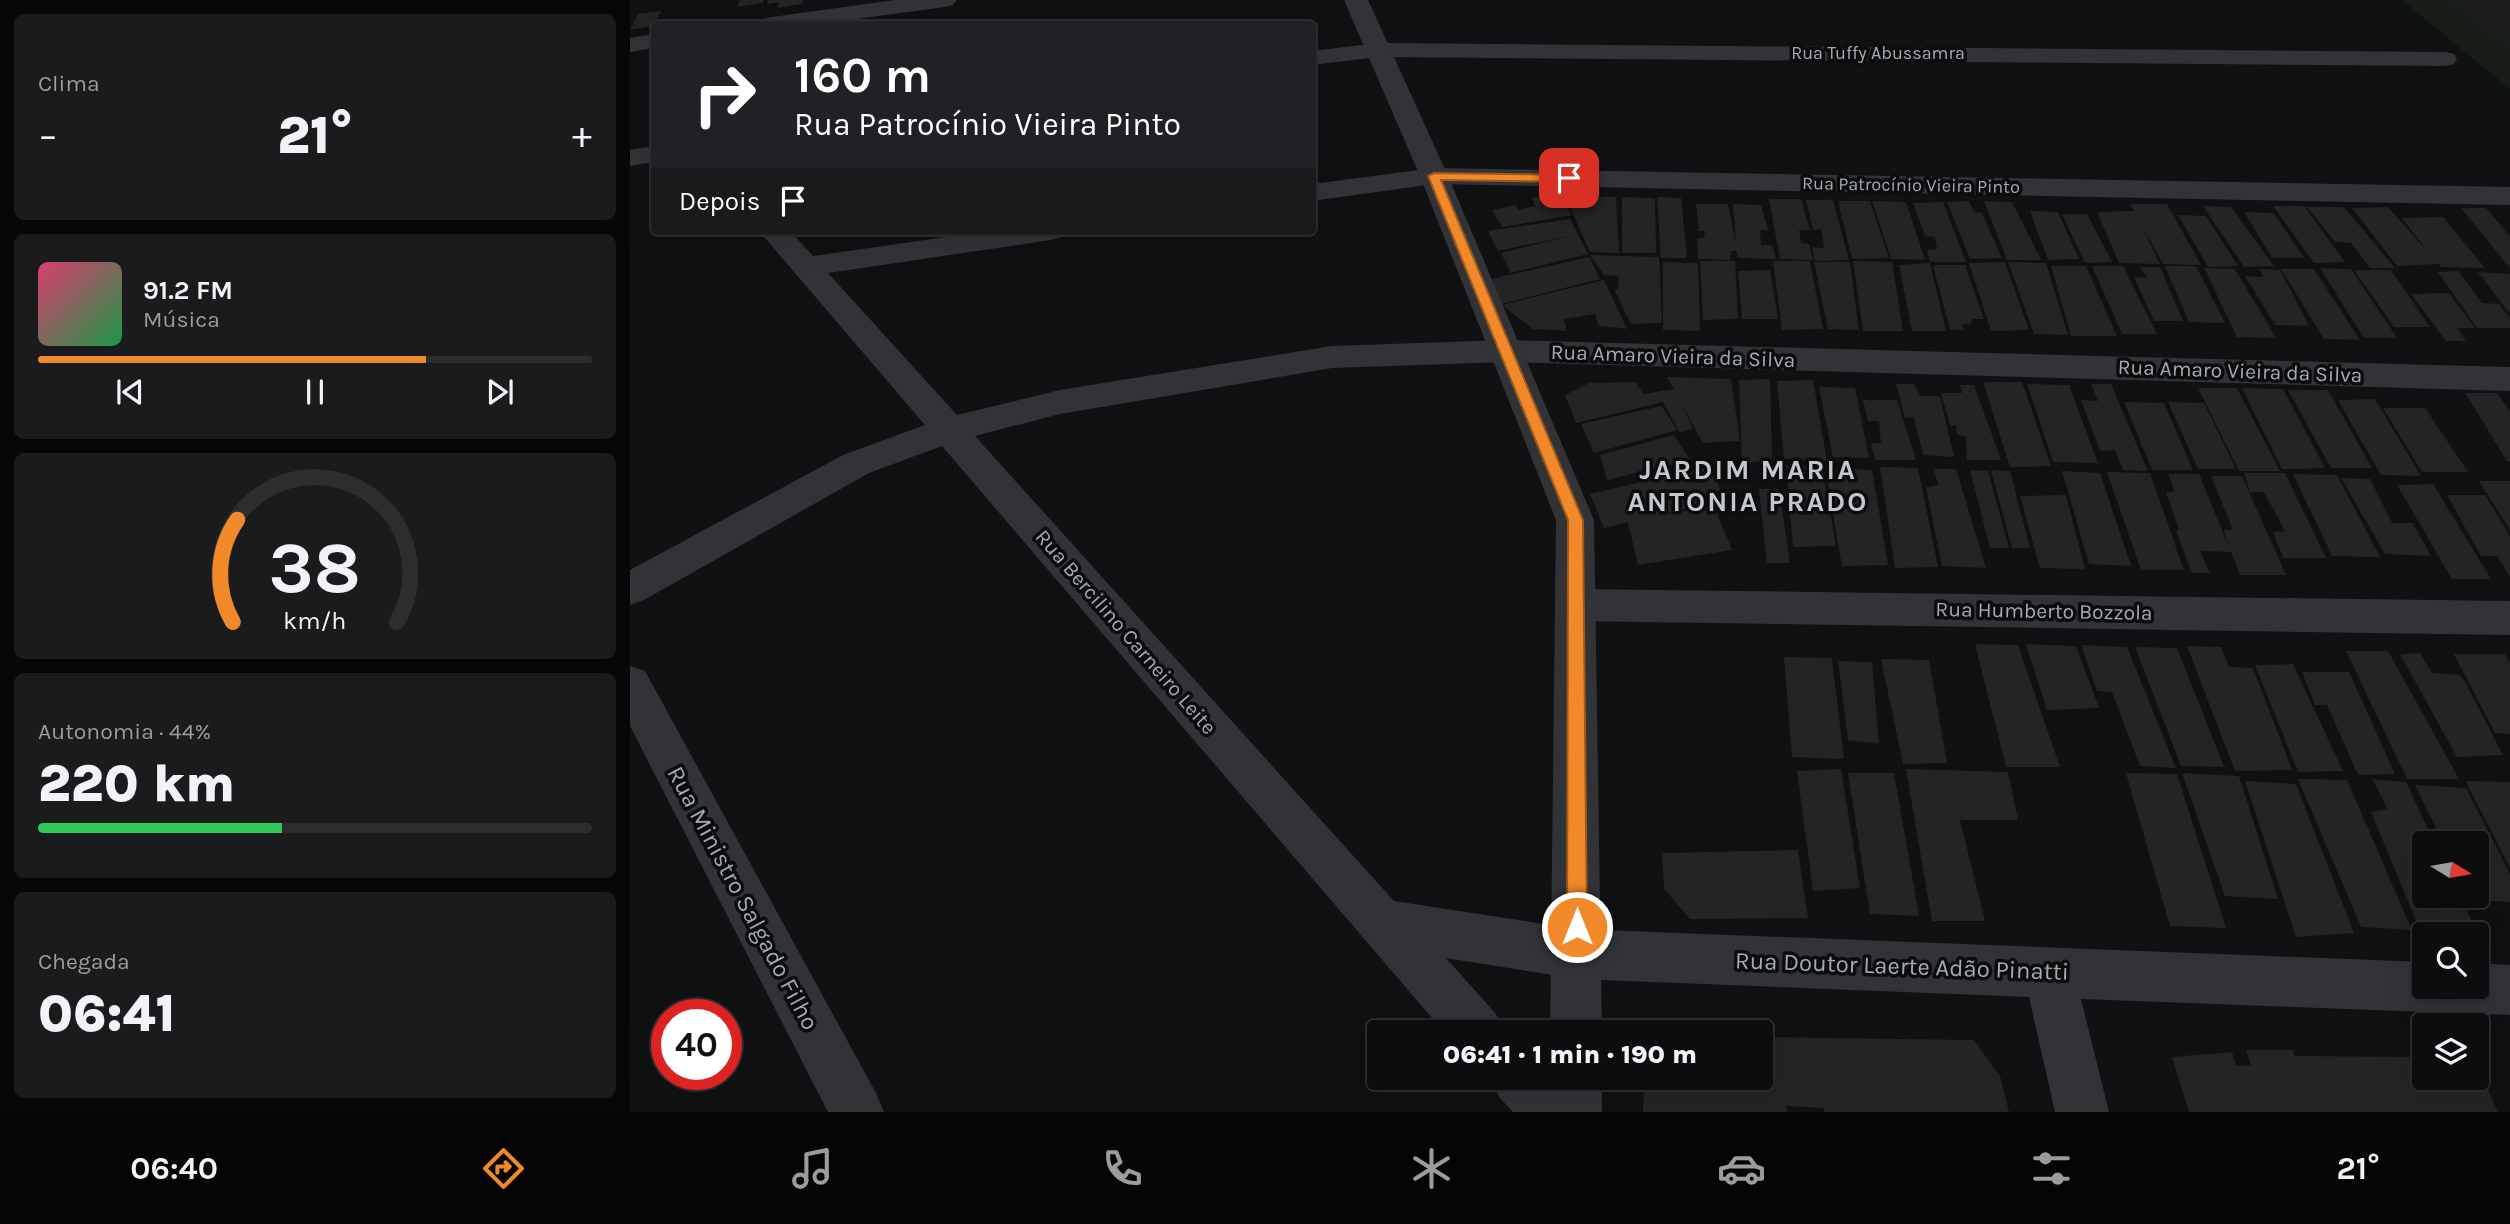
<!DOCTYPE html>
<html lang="pt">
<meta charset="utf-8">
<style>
:root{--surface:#0c0d0e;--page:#1a1b1c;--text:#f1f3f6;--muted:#9a9c9e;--line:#2c2d2e;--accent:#f1882a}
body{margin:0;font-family:Karla,sans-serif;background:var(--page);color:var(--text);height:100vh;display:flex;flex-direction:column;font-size:26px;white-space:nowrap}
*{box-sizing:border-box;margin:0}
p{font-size:23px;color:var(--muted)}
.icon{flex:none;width:38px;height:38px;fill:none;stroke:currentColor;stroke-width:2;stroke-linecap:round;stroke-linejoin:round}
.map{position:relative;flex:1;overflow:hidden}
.sheet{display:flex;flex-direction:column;gap:14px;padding:14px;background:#070708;width:630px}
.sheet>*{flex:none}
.hud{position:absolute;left:21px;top:21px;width:665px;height:214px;border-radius:7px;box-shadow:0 7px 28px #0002,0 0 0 2px var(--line);background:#202124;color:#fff;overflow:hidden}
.needle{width:46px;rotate:101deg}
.controls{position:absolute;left:1782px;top:831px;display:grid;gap:14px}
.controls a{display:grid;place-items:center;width:77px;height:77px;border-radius:7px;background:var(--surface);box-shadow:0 7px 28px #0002,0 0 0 2px var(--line);font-size:35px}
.speed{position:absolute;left:21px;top:999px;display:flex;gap:14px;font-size:35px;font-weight:700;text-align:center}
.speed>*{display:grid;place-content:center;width:91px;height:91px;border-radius:50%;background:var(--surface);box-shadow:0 7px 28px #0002,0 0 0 2px var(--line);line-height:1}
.speed .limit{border:10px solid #d22;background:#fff;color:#111}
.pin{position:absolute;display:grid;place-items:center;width:60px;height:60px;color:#fff;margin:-30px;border-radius:14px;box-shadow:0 4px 10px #0006}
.me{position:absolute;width:77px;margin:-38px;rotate:0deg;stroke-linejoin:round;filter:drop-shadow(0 0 5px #0008)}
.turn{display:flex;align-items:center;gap:24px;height:147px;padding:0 28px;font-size:32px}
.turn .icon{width:91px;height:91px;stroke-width:2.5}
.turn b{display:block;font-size:49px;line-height:60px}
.then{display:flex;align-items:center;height:66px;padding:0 28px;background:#0003;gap:14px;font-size:26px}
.big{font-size:52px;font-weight:800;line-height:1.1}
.sheet .widget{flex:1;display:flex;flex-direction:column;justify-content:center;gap:10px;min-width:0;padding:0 24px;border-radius:10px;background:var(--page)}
.sheet .dial{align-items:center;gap:0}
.dial svg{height:182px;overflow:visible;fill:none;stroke:var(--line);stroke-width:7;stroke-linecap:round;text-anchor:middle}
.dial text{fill:var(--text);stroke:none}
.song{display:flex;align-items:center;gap:21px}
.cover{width:84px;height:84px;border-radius:10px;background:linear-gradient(135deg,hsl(340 70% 55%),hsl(140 70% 35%))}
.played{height:7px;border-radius:4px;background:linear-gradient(90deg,var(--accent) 70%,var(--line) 70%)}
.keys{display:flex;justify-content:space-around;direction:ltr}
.heat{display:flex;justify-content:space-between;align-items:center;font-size:38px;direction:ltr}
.charge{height:10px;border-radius:5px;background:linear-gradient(90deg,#34c759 44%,var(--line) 0)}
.trip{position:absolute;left:737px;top:1020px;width:406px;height:70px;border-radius:7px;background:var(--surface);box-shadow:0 7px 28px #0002,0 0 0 2px var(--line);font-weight:800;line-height:70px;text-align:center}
.dock{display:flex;height:112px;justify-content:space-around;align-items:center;background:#050506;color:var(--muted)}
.dock .icon{width:49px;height:49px}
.dock .active{color:var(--accent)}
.dock b{font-size:32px;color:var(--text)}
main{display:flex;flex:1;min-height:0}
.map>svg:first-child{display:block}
.built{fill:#1c1d1f}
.green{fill:#171d17}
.building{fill:#232426}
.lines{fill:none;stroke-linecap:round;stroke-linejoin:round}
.minor{fill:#313337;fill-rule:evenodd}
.tertiary{fill:#313337;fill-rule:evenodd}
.route{fill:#f1882a;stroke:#9d581b;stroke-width:2}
.labels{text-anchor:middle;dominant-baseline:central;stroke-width:7;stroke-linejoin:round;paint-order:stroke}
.far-street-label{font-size:18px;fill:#a2aab3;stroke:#0c0c0d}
.street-label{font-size:21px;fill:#a2aab3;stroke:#0c0c0d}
.near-street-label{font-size:24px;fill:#a2aab3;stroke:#0c0c0d}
.district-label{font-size:28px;font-weight:bold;letter-spacing:2px;fill:#c3c8cf;stroke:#0c0c0d}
</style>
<main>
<section class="sheet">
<div class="widget"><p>Clima</p>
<div class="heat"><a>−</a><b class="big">21°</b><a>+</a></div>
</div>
<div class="widget">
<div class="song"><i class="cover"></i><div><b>91.2 FM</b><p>Música</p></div></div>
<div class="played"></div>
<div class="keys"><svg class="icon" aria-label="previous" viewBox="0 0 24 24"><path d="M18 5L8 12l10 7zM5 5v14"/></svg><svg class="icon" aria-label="pause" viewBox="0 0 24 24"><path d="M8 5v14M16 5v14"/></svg><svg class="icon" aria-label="next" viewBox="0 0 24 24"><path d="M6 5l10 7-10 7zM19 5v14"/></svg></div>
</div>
<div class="widget dial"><svg viewBox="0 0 100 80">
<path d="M14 69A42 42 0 1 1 86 69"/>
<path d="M14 69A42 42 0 0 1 16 24" stroke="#f1882a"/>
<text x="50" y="56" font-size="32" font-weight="700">38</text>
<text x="50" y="72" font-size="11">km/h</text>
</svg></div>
<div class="widget"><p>Autonomia · 44%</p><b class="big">220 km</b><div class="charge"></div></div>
<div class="widget"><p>Chegada</p><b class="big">06:41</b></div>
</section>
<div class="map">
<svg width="1880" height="1112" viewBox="0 0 1880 1112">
<rect width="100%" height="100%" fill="#101112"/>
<path class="built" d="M1817,0h63v50z"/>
<path class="green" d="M1772,0h45l63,50v39z"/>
<g class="building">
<path d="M110,0h24l-1,3 -26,4z"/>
<path d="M138,0h35l-1,4 -25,4 2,-6 -12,2z"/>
<path d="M31,11l-9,15 -22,4 8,-16z"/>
<path d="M935,196l51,1 3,56 -29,-1z"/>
<path d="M902,197h30l10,18 -70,12 -10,-17 24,-5 2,5 17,-4z"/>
<path d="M992,197l33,1 1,55h-34z"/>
<path d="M1027,197l24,1 6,60h-26z"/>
<path d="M1139,199h32l9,31h-11l2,13 8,1 4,16 -33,-1z"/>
<path d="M1176,200h27l16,60 -34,1 -3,-14 12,1 -3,-19 -8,1z"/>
<path d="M1208,201h32l19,57 -37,1z"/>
<path d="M1242,201l34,1 19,58 -34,-1z"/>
<path d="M1339,201l5,11 8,1 20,45 -32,1 -23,-57z"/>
<path d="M1354,201l28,1 29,58h-34z"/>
<path d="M1313,202l23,60h-36l-3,-12 10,-1 -2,-12 -10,-1 -12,-33z"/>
<path d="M1066,204h32l8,40 -3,-40 28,1 7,25h-8l1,15h11l4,14 -39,-1v-7h-6l-1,9 -32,-1 -1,-21h7l1,-7h-6z"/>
<path d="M1500,204h37l34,61 -38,-1 -22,-40 19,40 -41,-1 -22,-51 37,-1z"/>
<path d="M1573,206l28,1 43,59 -30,1z"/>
<path d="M1643,206h31l41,56 -31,1z"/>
<path d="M1677,207h37l51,61h-25l-19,-25 -16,-1z"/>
<path d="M1758,207l40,45 -26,-34 41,-1 42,51 -44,-1 -2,-3 -42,2 -45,-58z"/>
<path d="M1831,208h25l24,28v32z"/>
<path d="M1400,211l28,1 21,47 -31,1z"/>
<path d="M1614,212l30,1 30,45h-32z"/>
<path d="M1432,214h25l25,48 -27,1z"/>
<path d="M1548,215l28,1 32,50 -30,1z"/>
<path d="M940,219l18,35 -77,19 -10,-20 72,-18 -75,16 -10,-20z"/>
<path d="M960,255l69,2 3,66 -31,1 -17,-35h4l1,-13 -15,-1z"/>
<path d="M959,257l11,22 -99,25 -9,-25z"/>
<path d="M1070,261h35l3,58 -35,1z"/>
<path d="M1143,261h37l13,68 -41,1z"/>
<path d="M1223,261l39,1 11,69h-40z"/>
<path d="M1033,262l35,1 2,68 -37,-1z"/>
<path d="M1184,262h36l9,68 -31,-1z"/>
<path d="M1375,262l24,68 -38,1 -22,-68z"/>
<path d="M1378,262l38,1 22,72 -34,-1z"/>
<path d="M1300,263l16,68h-34l-13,-66z"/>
<path d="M1303,265h32l19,54h-12l-1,5h-10l4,6h-15z"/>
<path d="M1421,266h35l31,70h-46z"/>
<path d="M1462,266h31l34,68h-35z"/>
<path d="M1535,266h31l29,57 -36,-1z"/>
<path d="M1510,267h20l23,54h-29l-20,-44 13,1z"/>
<path d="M1574,268l31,1 41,69 -39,-1z"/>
<path d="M1690,268l31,1 46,69h-33z"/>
<path d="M1630,269l20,1 29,56 -34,-1 -30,-49 18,1z"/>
<path d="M1651,269h33l46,71 -36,-1z"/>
<path d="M1140,270l8,49h-36l-4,-48z"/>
<path d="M1724,270h37l39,57h-36z"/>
<path d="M1828,271l24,32 17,1 11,14v10h-33l-39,-56z"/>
<path d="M1848,272l32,2v40z"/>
<path d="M974,280l23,49 -28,-3 -4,-12 -31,5 3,12 -34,-2 -31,-24z"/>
<path d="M1819,293l26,35h-18l9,13h-20l-35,-47z"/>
<path d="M1037,377l64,2 9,62 -37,2 -24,-44 14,29 -13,5 -17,-31 -87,21 -11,-28 24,-12 47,-1 7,12 31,-5z"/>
<path d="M1140,379l2,81 -30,3 -3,-83z"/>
<path d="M1183,380l14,82 -3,-2 -40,-1 -7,-78z"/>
<path d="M1353,382h39l29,84 -41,1z"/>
<path d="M1266,384h18l6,12h20l14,61 -31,-2 -9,-38 -9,1z"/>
<path d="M1397,384l42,1 29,78 -45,-1z"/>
<path d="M1461,384h20l37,87 -25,-1 -8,-20 -15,1 -19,-51 17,1z"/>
<path d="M1330,385h14l27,75h-34l-1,-24 -9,-1 -1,-10h-6l-9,-32h21z"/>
<path d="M1189,387l36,1 14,70 -36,-1z"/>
<path d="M1568,388h39l43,83h-41z"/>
<path d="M1612,388l41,1 42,79 -43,1z"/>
<path d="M1658,390h40l44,78h-41z"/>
<path d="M1835,393h32l13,18v50h-3z"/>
<path d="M1745,399l46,77 -40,-1 -43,-75z"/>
<path d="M1233,400h34l19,60h-41l-4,-17h10l-2,-22h-11z"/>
<path d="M1494,402l40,1 29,67h-41z"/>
<path d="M1538,402l36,1 32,66h-38z"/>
<path d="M1032,406l15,24 -83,23 -13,-29z"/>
<path d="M1753,408h42l43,64h-46z"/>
<path d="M1044,435l16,25 -83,20 -7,-25z"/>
<path d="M1156,465l36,1 14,80 -43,1z"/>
<path d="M1080,466l14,33 -68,17 58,-10 18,44 -94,15 -10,-43 -24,6 -14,-34z"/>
<path d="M1250,467l38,1 20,99 -43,1z"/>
<path d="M1195,468l47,2 16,95 -46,1z"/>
<path d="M1304,469h22l30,99 -44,-2 -16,-79 12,-2z"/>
<path d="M1340,470l18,1 21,77h-19z"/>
<path d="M1361,470l19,1 20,77h-18z"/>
<path d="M1432,471l38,2 31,93 -42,-2z"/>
<path d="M1477,472l43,1 34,97h-43z"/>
<path d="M1614,473h41l41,85h-43l-10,-26 12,-1 -21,-39h-14z"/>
<path d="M1538,474h31l29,71 -4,-15h9l-22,-54h31l44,99h-46l-9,-23 -31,-1 10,22h-18l-16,-42 3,-1 -13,-38h9z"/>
<path d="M1663,474l44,1 43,82 -48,-1z"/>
<path d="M1711,478l29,1 22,44h21l18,33 -46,-2z"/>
<path d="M1849,481h31v49z"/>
<path d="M1803,484l58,95h-39l-55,-94z"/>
<path d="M1129,489h20l11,74h-23z"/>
<path d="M1436,495l19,74 -45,-1 -20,-72z"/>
<path d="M1817,495h38l25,41v41l-13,-21h-16z"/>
<path d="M1345,644l43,1 42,122h-54z"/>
<path d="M1396,644l50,2 23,62 -52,2z"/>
<path d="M1451,645l46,2 49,121 -36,-2 -28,-74 -15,-1z"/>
<path d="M1557,646l34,1 8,20 24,1 39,102 -57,1z"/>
<path d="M1505,647l42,1 47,119 -43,-1z"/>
<path d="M1716,651h42l71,128h-52z"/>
<path d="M1790,653l12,20 27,2 4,3 40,77 -46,2 -57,-103z"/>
<path d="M1824,654h51l5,10v70l-15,-1z"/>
<path d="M1154,657l48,1 12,101 -52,-2z"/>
<path d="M1251,659l48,1 18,103 -44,1z"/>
<path d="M1208,661l34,1 7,82 -31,-4z"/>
<path d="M1663,664l50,107 -45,1 -43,-107z"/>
<path d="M1672,672h47l46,102 -37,1 -31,-70h-12z"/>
<path d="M1211,769l19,119 -47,3 -16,-120z"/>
<path d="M1276,769l102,3 10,48h-58l25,101h-53z"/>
<path d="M1218,773h46l25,143 -49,-2z"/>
<path d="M1496,773l51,1 49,154 -56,-2z"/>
<path d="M1552,773l57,3 39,123 -53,-3z"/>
<path d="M1668,779l49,1 65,150 -51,-3z"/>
<path d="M1743,779l33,3 29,62h-11v52h36l18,38 -57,-1 -50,-121 16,-3z"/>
<path d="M1615,781l51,3 58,149 -58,4z"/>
<path d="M1836,781l44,1v86l-41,-80z"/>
<path d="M1785,785l51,3 44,86v28l-37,-2 -2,-4h5v-52h-32z"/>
<path d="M1168,850l10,68 -118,1 -26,-30 -2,-36z"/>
<path d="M1130,1037l214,3 26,36 9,36h-185v-4l-38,-2 1,6h-144l1,-34h116z"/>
<path d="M1616,1050h47l2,6 129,1v21h52v-14l22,48h-309l-17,-55 60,-5 4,14 15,-1z"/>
</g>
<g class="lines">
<g class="minor">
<path d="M265,0h62l-4,5 -8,2 -126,17h-59l4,-5 8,-2z"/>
<path d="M24,34v14l-24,4v-14z"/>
<path d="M748,43l1067,9 9,2 3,5 -3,5 -9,2 -1067,-9 -66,8v-14z"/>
<path d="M24,146v16l-24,4v-16z"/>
<path d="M804,168l1076,19v18l-1076,-21 -122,17v-17z"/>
<path d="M129,231h31l23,25 176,-25h77l-5,6 -10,3 -223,33 129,142 103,-25 272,-44 173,-6 1005,27v24l-1005,-29 -173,6 -272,46 -85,22 419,465 183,28 847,33v25h52v-24l34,2v50l-429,-16 28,113h-54l-26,-115 -452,-18 -131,-21 50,56 8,18h-60l-502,-586 -73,27 -225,127 -14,5v-35l213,-115 82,-30z"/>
<path d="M947,589l933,12v34l-933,-14 -14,-4 -6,-12 6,-12z"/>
<path d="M0,666l15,5 231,422 8,19h-56l-198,-386z"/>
<path d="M861,1078h63l14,15 8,19h-63l-14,-15z"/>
</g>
<g class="tertiary">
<path d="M714,0h24l80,176 146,344 8,512h-52l6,-512 -136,-344z"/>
<rect x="918" y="1078" width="54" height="34"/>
</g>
</g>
<path class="route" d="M804,173l135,2 6,3 -6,4 -128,-2 142,340 4,407 -3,7 -7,3 -7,-3 -3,-7 1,-407 -140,-344z"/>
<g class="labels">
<g class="far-street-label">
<text x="1248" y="53">Rua Tuffy Abussamra</text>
<text transform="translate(1281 185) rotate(1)">Rua Patrocínio Vieira Pinto</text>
</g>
<g class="street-label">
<text transform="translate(1043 356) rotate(2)">Rua Amaro Vieira da Silva</text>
<text transform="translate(1610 371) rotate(2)">Rua Amaro Vieira da Silva</text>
<text transform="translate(1414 611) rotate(1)">Rua Humberto Bozzola</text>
<text transform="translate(496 632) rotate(49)">Rua Bercilino Carneiro Leite</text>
</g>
<g class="near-street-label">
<text transform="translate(113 898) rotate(62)">Rua Ministro Salgado Filho</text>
<text transform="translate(1272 966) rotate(2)">Rua Doutor Laerte Adão Pinatti</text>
</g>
<g class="district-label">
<text x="1118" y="469">JARDIM MARIA<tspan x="1118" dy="32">ANTONIA PRADO</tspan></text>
</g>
</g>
</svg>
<div class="controls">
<a><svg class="needle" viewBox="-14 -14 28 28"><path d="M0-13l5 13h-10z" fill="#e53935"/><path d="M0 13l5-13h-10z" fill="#9a9c9e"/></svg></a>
<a><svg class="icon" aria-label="search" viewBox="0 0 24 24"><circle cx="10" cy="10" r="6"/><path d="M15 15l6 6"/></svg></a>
<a><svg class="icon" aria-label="layers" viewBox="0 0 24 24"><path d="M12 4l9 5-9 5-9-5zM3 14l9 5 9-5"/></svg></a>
</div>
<div class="speed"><div class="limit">40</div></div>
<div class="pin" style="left:939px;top:178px;background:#d93025"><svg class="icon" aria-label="arrive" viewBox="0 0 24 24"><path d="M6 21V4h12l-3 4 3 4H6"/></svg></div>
<svg class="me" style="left:947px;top:927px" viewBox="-20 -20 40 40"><circle r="17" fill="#f1882a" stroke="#fff" stroke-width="3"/><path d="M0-11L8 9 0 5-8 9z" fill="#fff"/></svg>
<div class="trip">06:41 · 1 min · 190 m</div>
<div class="hud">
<div class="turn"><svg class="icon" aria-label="right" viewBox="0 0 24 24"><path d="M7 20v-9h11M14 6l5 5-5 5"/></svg><div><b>160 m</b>Rua Patrocínio Vieira Pinto</div></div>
<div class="then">Depois<svg class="icon" aria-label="arrive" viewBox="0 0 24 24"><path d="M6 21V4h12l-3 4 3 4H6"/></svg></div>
</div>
</div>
</main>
<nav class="dock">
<b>06:40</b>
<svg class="icon active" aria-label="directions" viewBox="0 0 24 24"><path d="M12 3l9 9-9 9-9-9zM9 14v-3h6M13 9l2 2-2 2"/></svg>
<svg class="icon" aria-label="music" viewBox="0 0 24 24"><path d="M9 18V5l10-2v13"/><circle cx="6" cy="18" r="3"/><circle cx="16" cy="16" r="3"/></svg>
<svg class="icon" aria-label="phone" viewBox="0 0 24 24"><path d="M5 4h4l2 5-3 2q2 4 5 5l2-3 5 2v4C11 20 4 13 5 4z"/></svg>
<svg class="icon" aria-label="climate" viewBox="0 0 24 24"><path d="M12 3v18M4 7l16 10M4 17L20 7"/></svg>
<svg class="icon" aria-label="car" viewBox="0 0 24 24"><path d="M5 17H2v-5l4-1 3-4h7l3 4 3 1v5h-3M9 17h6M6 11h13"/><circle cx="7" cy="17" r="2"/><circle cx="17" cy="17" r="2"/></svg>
<svg class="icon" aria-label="filters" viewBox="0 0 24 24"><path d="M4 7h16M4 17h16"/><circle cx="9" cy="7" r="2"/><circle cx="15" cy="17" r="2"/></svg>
<b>21°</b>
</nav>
